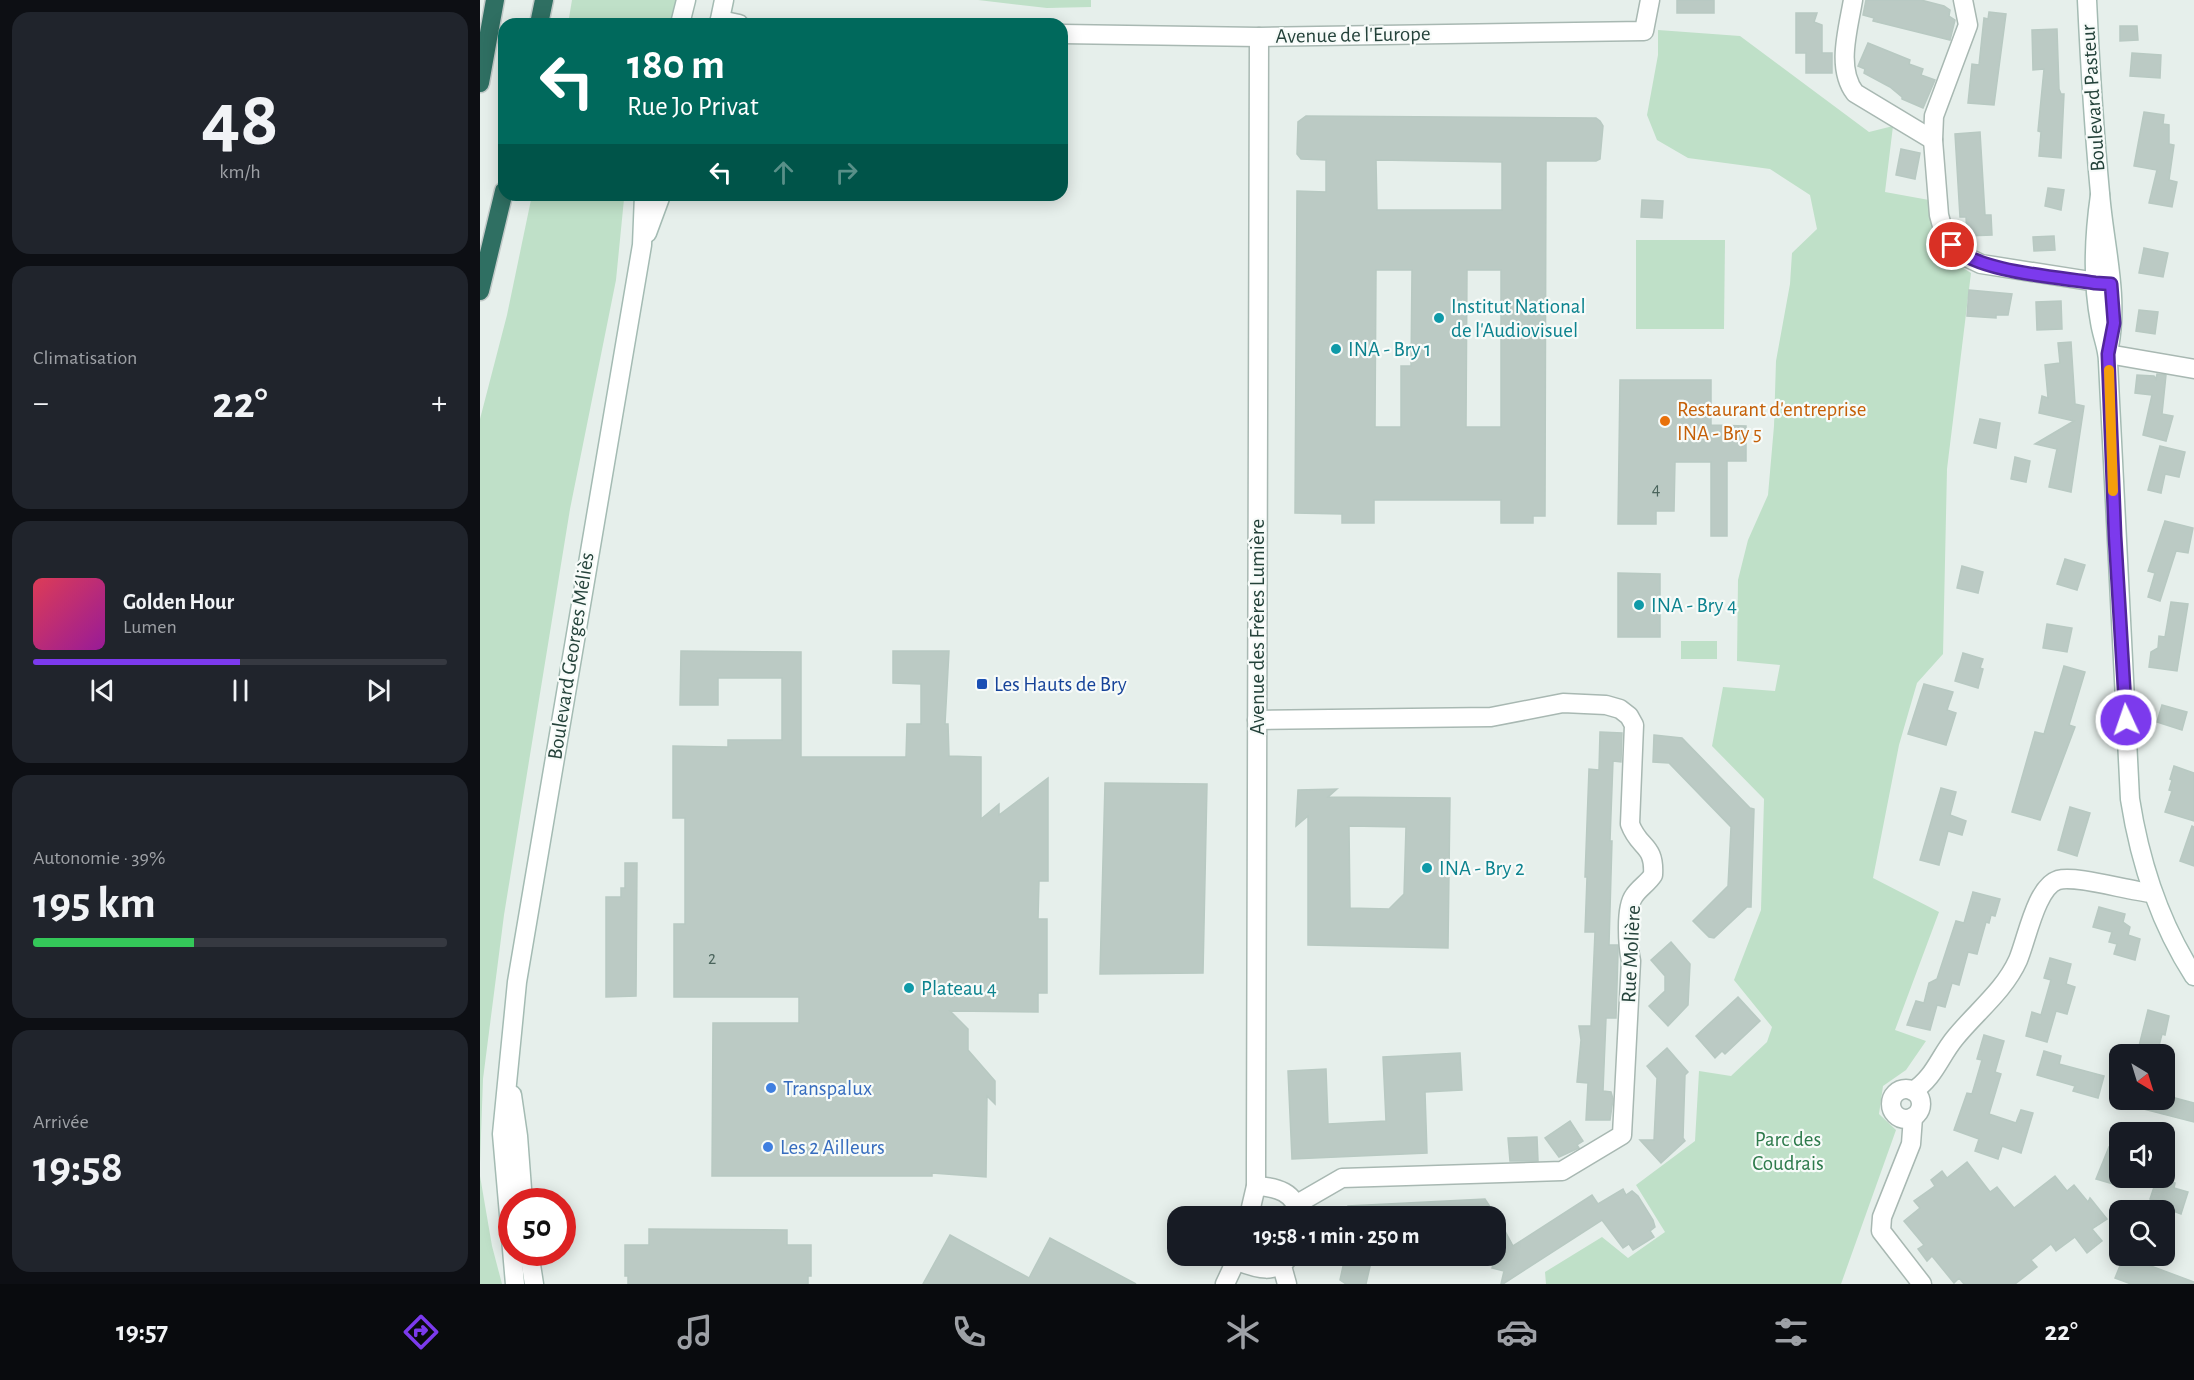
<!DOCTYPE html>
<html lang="fr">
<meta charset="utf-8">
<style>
:root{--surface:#171b24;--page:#20242c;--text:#f1f3f6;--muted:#9ea1a6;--line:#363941;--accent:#7c3aed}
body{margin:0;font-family:"Alegreya Sans",sans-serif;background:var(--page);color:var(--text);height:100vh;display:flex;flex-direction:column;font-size:22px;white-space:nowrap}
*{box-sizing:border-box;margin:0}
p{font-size:20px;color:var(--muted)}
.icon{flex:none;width:33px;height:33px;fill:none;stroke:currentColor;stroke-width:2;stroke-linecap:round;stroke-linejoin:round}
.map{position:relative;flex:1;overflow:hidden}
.drawer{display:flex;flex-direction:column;gap:12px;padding:12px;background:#0d0f14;width:480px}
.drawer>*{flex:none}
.banner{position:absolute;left:18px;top:18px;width:570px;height:183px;border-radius:18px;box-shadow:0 3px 15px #0003;background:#00695c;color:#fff;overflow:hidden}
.needle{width:39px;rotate:142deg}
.tools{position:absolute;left:1629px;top:1044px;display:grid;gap:12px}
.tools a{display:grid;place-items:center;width:66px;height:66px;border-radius:12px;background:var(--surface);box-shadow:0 3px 15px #0003;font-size:30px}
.speed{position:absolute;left:18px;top:1188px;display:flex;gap:12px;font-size:30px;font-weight:700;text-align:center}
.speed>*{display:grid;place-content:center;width:78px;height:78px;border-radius:50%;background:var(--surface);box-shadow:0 3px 15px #0003;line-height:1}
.speed .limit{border:9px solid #d22;background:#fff;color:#111}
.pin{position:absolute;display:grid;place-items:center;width:51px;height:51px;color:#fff;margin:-26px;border:3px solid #fff;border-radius:50%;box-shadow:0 2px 6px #0007}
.me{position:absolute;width:66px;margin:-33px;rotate:357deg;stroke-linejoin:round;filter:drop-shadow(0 0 4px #0008)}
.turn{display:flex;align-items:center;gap:21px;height:126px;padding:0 30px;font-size:27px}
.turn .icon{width:78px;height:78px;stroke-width:2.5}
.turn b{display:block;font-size:42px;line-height:51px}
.lanes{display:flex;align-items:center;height:57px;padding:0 30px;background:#0003;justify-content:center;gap:30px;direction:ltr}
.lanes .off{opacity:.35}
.big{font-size:45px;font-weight:600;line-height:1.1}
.drawer .card{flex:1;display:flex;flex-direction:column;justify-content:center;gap:9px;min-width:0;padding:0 21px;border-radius:18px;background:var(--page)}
.drawer .dial{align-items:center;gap:0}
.dial b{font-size:78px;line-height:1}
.song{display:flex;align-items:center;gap:18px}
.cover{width:72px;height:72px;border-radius:9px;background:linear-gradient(135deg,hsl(350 70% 55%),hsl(300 70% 35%))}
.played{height:6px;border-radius:3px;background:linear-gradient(90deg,var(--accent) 50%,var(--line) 50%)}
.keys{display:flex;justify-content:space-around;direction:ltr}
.heat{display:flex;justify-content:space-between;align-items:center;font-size:33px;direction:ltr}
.charge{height:9px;border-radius:4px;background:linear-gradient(90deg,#34c759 39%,var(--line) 0)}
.trip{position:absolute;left:687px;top:1206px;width:339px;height:60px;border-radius:18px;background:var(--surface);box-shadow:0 3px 15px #0003;font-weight:600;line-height:60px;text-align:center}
.tab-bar{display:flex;height:96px;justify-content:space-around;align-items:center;background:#090b0e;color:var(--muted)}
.tab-bar .icon{width:42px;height:42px}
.tab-bar .current{color:var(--accent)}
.tab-bar b{font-size:27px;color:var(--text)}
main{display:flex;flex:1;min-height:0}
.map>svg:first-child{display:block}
.green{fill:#bfe0c8}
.building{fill:#bbcac4;stroke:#b8c9c2;stroke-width:1.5;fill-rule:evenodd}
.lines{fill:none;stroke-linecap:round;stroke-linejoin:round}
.street-casing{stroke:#a8b8b2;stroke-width:21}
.secondary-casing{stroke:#a4bbb3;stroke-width:21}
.highway-casing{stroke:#c2cac8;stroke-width:21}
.street{stroke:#fff;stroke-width:18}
.secondary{stroke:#fff;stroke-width:18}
.highway{stroke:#2f6f62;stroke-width:18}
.route-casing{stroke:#51269a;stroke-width:15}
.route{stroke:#7c3aed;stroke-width:10}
.slow{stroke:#f59e0b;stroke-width:10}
.culture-dot{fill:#0f9aa8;stroke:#f7fbf9;stroke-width:2}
.food-dot{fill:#e8710a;stroke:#f7fbf9;stroke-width:2}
.transit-dot{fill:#1a4fb4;stroke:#f7fbf9;stroke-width:2}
.shop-dot{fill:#3f7fe0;stroke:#f7fbf9;stroke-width:2}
.labels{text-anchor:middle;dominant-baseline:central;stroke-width:4.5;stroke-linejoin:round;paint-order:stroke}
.number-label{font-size:18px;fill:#4a645c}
.street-label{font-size:21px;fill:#24423a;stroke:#f7fbf9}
.culture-label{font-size:21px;fill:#0d838f;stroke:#f7fbf9;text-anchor:start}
.food-label{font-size:21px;fill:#c56008;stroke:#f7fbf9;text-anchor:start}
.transit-label{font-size:21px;fill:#164399;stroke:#f7fbf9;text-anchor:start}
.shop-label{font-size:21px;fill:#366cbe;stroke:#f7fbf9;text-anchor:start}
.park-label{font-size:21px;fill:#2d7a4b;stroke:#f7fbf9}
</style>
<main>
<section class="drawer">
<div class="card dial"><b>48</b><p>km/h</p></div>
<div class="card"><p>Climatisation</p>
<div class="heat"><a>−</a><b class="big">22°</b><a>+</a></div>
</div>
<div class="card">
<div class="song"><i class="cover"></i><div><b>Golden Hour</b><p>Lumen</p></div></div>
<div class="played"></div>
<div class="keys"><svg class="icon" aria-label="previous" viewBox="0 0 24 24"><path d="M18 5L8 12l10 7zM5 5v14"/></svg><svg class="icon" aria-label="pause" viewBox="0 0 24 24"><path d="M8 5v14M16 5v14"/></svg><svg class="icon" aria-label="next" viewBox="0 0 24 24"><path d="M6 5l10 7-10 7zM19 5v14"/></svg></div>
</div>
<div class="card"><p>Autonomie · 39%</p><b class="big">195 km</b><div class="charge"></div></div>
<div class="card"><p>Arrivée</p><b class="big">19:58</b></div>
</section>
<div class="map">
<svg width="1714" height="1284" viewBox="0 0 1714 1284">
<rect width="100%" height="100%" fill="#e6efeb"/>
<g class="green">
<path d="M92,0h104l-6,24h-102z"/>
<path d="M498,0h113v7l-44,1z"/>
<path d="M1178,30l82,6 129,96 24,-6 -8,66 44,8c5,50 1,46 42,73l-24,196 -4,185 -26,29 -18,62 -26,133 66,34 -44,118 31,11 -20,29 -23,16 -4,28 17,16 -55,154h-295l-1,-12 57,-35 26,21 37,-26 -29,-47 59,-44 4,-70 32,5 36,-34 5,-15 -38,-47 27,-70 3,-111 -52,-53 11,-59 52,4 5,-26 -43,-4 1,-81 10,-40 20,-45 6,-69 2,-65 14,-77 2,-31 25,-24 -7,-34 -40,-26 -82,-11 -31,-18 -10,-25 11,-60z"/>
<path d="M52,195h103l-1,5 -10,-1 -8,81 -46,229 -66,406 -21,164 -3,84v-744l27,-104z"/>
<path d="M1156,240h89l-1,89h-88z"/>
<rect x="1201" y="641" width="36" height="18"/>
<path d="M0,1176l12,70 10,38h-22z"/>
</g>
<g class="building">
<rect x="1197" y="0" width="37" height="13"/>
<path d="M1386,0h55l23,6 6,4 -1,6 6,4 -5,20 -77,-19 1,-3 -11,-3z"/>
<path d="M1509,12l17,2 -12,91 -26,-2 4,-39 7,1 5,-47 4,1z"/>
<path d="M1316,13h21l-3,9 8,3v28h10v20h-26v-20h-10z"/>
<path d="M1640,26h17l1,14 -18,1z"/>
<path d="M1577,29l2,60 2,5h3l-3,64 -22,-2 2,-24 -3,-1 6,-62 -11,1 -1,-40z"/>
<path d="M1388,43l42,17 -1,4 14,5 -2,6 14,5 -12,28 -21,-9v-2l-12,-10 -26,-14 1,-4 -7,-3z"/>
<path d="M1652,53l29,2 -1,23 -30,-2z"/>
<path d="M1664,112l20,3 -1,9 6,1v19l5,1 -5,35 8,2 -5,25 -23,-4 8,-33 -23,-4z"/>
<path d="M826,116l290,2 4,3 3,5 -3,33 -4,2h-50l-1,355h-12v7h-32v-23h-127v23h-32v-9l-47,-1 2,-322 29,1v-32l-25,-1 -4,-5 1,-32zM896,160l126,2v48h-125zM896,270h36l-1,96h-10v61h-26zM987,270h34v157h-35z"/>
<path d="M1500,132l5,83h6l1,20 -25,1 -1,-19h-6l-5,-83z"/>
<path d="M1421,149l19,4 -5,26 -19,-4z"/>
<path d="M1568,188l16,2 -3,20 -16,-4z"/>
<path d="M1162,200l21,1 -1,17 -21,-1z"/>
<path d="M1574,236l1,14 -21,1 -1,-14z"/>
<path d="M1664,248l24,5 -5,24 -24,-4z"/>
<path d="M1489,290l43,4 -4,21h-12v3l-29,-2z"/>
<path d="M1581,301l1,28 -25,1 -1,-28z"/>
<path d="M1659,310l19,2 -3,22 -19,-3z"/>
<path d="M1591,342l4,62 9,2 -13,86 -22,-5 8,-38 -22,-5 39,-23 -35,-8 3,-17 6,2 -3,-33 15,-2 -2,-20z"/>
<path d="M1677,374l9,1 -4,39 11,2 -7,25 -23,-6 9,-40 -17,-2 2,-18 17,1 2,3z"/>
<path d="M1140,380h91v45l35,1v35h-19v75h-16v-74h-36l-1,49h-18v13h-38z"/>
<path d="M1500,419l20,4 -4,25 -22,-5z"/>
<path d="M1680,446l25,6 -6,25 -14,-3 -4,19 -13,-3z"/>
<path d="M1535,457l15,4 -4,21 -15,-3z"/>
<path d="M1685,521l28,7 -5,25 -12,-2 -16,50 -12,-4 7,-24 -7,-2z"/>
<path d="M1585,559l20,6 -8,25 -20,-6z"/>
<path d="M1482,566l21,6 -5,21 -21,-5z"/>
<path d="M1138,573l42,1v63h-42z"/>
<path d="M1691,602l17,2 -11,67 -28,-4 2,-15 7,-4 1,-12 6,1z"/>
<path d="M1567,624l25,4 -5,24 -24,-4z"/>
<path d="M201,651l120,1v105h105l1,-33h14v-40l-28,-1v-32h56l-4,73h3l1,32 32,1v62l18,-15v11l49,-37v103h-9l-1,38h9v74h-9v19l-88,-1 18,18v21l27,31v23l-8,-8 -1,81 -54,-4v3h-220l1,-153h86v-26h-125v-73h11v-106h-12v-72l55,1v-7h54v-62h-64v27h-38z"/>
<path d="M1483,653l20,6 -3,9 3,1 -5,19 -23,-7z"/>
<path d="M1584,666l21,6 -16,53 6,2 -35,93 -28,-8 23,-80 9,2z"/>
<path d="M1444,684l29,8 -6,18 9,3 -10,32 -38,-11z"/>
<path d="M1682,705l25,7 -5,18 -25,-8z"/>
<path d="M1120,732l22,1 -1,29 -8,-1 -3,80h2l-3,104h9v8l-2,65h-10l-3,73 8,1 2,7 -3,21h-24l2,-37 -11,-1 4,-42 -2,-14h12l4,-94h-10l2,-55h-2l4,-108 10,1z"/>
<path d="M1174,735l28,3 68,70 4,1 -3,98h-4l-33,31 -5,-1 -16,-16 35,-35 3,-59 -62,-64 -16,-1z"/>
<path d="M1694,766l20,7v48l-29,-9 7,-21 -3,-1 3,-10 -2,-1z"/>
<path d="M625,783l102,1 -4,189 -103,1z"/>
<path d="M1461,788l15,4 -6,23 16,6 -4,14 -14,-4 -9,34 -19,-5z"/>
<path d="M857,789l-9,8 122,1 -2,150 -140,-3v-129l-12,10 2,-36zM869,826l57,1 -2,67 -15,15 -39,-1z"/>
<path d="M1590,807l20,6 -13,43 -19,-6z"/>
<path d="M1712,826l2,1v39l-14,-5z"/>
<path d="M145,863h12l-1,133 -30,1v-100h15v-9h4z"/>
<path d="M1493,892l27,7 -5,17 -4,-1 -2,8 -3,-1 -9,32 -9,-2 -9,33 -7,-2 -7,24 -8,-2 -7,25 -23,-5 9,-24 8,2 5,-20 8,-4 19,-58 8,2z"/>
<path d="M1619,907l26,7 -2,8 7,5 -2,8 12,4 -5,21 -21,-6 3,-10 -8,-2 3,-10 -19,-5z"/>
<path d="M1191,942l19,22 -2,41 -20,21 -19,-20 16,-15v-15l-14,-16z"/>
<path d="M1570,958l21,6 -5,20 9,3 -8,27 -11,-3 -9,31 -21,-6 6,-24 9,3 10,-35 -7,-2z"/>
<path d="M1258,997l22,24 -35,33 -3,-3 -7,7 -19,-22z"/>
<path d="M1668,1010l21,6 -4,19 -3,-1 -5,20h-20z"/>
<path d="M1504,1035l20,6 -9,31 6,2 -12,40 27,9 5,-13 12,3 -12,40 -19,-7 -4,13 -23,-8 4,-12 -25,-9 13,-37 5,1 10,-34 -5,-1z"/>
<path d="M1187,1048l21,24 -3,3 -2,63 2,3 -24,22 -21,-23h14l3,-62 -10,-12z"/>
<path d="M1564,1051l17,5 -2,8 45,12 -6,22 -25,-7 2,-5 -38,-11z"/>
<path d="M980,1053l2,37 -37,2 2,61 -135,6 -4,-88 38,-2 2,55 58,-3 -3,-64z"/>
<path d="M1684,1095l30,8v19l-74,-19v-3h44z"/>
<path d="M1090,1121l13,20 -6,4 2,3 -20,9 -14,-19z"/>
<path d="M1057,1137l1,24h-28l-2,-23z"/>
<path d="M1629,1147l11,3v36l-24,-7z"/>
<path d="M1487,1162l23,30 7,-5 17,21 41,-32 12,15 7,-6 14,17 2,-4 17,21 -15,10 10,12 -15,12 -12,-16 -19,14 -5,-7 -20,16 6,7 -22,17h-51l-5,-6 -5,5 -22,-27 -5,5 -9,-12 6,-4 -20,-24 16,-13 -6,-7 21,-15 -4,-6 11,-9 5,7z"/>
<path d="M1677,1178l18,5 -1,5 14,4 -7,22 -13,-5 1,-4 -19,-6z"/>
<path d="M1143,1189l3,6 6,-4 6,5 15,24 2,7 -5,4 4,6 -21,13 -4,-6 -6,4 -21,-28 -99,64h-2l3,-13 -12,-3 4,-12v-40h-148v-10l137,-7 11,17v-2l17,32 79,-51 6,9z"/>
<path d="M169,1229l138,1v15h24v31h-3v8h-180v-8h-3v-31h24z"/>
<path d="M470,1235l79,43 21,-40 86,46h-213z"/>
<path d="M1644,1256l70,26v2h-63l-16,-6z"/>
<path d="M865,1257l26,5 -5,22h-20l-6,-4z"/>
</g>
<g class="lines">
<g class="street-casing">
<g id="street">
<path d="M1373,0c-5,30 -17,68 2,93l78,47"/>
<path d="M1483,0l5,25 -34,91 -1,24 6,75 6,22 15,17 21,10 128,20"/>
<path d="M240,20l19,4"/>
<path d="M582,34l197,3 385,-6 6,-31"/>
<path d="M1628,354l86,15"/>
<path d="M777,720l234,-3 72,-14 43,2 14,4 9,7 5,9 -4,99c9,25 25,20 23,51 -5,8 -14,13 -19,21 -9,12 -6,51 -3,65l-9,174 -60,36 -220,7 -45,26"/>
<circle cx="1426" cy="1104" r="15"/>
<path d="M1433,1091c21,-13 27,-35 42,-53 21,-26 49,-47 63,-78 9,-21 18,-73 40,-80 19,-5 70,11 94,13"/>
<path d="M1433,1117l-2,27 -29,73 -1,14 41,53"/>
<path d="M776,1186c21,1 39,6 43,29"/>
<path d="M769,1216l7,-30v-21l3,-1128"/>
<path d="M757,1261c21,8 38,14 53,-5"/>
<path d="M802,1266l5,18"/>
<path d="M745,1284l13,-28"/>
</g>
</g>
<g class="secondary-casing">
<g id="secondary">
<path d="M1607,0c3,64 7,129 13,193 4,52 19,102 9,154"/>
<path d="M200,24l6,-24"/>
<path d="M239,24l5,-24"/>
<path d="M1620,195c-6,42 -8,85 0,127 2,14 8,26 8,40 7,146 15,291 22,437 10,64 29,123 64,177"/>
<path d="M167,233l14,-38"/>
<path d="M32,1095l6,41 5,66"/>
<path d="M49,1252l5,32"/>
<path d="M35,1284l-13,-150 15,-152 125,-737 2,-50"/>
</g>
</g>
<g class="highway-casing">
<g id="highway">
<path d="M59,24l5,-24"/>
<path d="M0,83l15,-83"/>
<path d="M0,291l24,-100"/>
</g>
</g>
<use href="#street" class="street"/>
<use href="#secondary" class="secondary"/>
<use href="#highway" class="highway"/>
</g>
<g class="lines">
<g class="route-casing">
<path id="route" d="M1472,245c22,27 107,32 143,38l16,1 3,39 -6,31 7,182 11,184"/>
</g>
<use href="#route" class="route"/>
<path class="slow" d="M1629,370l4,121"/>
</g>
<g class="culture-dot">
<circle cx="959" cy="318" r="6"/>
<circle cx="856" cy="349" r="6"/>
<circle cx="1159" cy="605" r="6"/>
<circle cx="947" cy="868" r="6"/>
<circle cx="429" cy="988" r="6"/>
</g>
<circle class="food-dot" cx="1185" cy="421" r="6"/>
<rect class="transit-dot" x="496" y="678" width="12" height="12" rx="3"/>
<g class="shop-dot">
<circle cx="291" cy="1088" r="6"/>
<circle cx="288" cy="1147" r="6"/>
</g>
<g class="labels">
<g class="number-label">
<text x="1176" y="490">4</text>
<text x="232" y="959">2</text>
</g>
<g class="street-label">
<text transform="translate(873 35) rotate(-1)">Avenue de l'Europe</text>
<text transform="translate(1613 98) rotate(-94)">Boulevard Pasteur</text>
<text transform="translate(777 627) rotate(-90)">Avenue des Frères Lumière</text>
<text transform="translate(91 656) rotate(-81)">Boulevard Georges Méliès</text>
<text transform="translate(1151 954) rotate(-87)">Rue Molière</text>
</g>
<g class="culture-label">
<text x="971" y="306">Institut National<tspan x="971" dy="24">de l'Audiovisuel</tspan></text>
<text x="868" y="349">INA - Bry 1</text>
<text x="1171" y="605">INA - Bry 4</text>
<text x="959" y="868">INA - Bry 2</text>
<text x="441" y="988">Plateau 4</text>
</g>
<g class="food-label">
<text x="1197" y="409">Restaurant d'entreprise<tspan x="1197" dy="24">INA - Bry 5</tspan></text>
</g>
<g class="transit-label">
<text x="514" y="684">Les Hauts de Bry</text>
</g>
<g class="shop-label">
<text x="303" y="1088">Transpalux</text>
<text x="300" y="1147">Les 2 Ailleurs</text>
</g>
<g class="park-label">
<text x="1308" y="1139">Parc des<tspan x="1308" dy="24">Coudrais</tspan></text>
</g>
</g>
</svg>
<div class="tools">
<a><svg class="needle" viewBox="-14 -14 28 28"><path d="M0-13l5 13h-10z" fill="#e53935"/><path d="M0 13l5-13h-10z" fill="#9ea1a6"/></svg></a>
<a><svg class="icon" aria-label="sound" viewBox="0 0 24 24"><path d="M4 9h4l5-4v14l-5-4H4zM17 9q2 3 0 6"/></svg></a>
<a><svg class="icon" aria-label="search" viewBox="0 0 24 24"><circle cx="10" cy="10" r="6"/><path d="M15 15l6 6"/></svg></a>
</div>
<div class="speed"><div class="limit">50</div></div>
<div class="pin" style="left:1472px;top:245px;background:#d93025"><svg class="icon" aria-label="arrive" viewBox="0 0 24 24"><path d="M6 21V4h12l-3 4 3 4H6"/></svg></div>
<svg class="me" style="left:1646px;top:720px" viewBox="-20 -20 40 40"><circle r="17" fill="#7c3aed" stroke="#fff" stroke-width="3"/><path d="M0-11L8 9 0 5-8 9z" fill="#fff"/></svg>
<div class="trip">19:58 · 1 min · 250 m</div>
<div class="banner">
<div class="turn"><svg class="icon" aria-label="left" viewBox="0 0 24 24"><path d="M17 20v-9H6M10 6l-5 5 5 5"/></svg><div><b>180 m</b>Rue Jo Privat</div></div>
<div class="lanes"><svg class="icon" aria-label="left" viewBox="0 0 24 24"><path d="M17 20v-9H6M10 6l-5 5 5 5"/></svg><svg class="icon off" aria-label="ahead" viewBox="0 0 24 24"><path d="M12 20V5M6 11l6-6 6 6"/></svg><svg class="icon off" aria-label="right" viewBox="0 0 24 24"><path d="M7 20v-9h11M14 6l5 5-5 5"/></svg></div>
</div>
</div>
</main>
<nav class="tab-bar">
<b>19:57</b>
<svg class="icon current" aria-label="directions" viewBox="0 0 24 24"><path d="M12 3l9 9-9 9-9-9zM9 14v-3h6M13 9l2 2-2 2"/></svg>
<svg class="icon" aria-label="music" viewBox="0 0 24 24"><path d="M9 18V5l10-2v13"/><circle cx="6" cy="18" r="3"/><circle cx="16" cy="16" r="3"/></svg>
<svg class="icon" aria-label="phone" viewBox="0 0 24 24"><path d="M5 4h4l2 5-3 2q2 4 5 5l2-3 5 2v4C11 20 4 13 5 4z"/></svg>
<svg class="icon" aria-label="climate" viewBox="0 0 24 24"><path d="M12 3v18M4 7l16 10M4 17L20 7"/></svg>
<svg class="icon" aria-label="car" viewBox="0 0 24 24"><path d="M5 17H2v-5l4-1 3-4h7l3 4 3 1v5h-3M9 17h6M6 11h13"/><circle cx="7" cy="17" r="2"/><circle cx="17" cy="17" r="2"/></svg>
<svg class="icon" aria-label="filters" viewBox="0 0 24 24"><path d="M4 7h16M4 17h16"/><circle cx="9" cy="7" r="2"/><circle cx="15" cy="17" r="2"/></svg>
<b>22°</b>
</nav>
